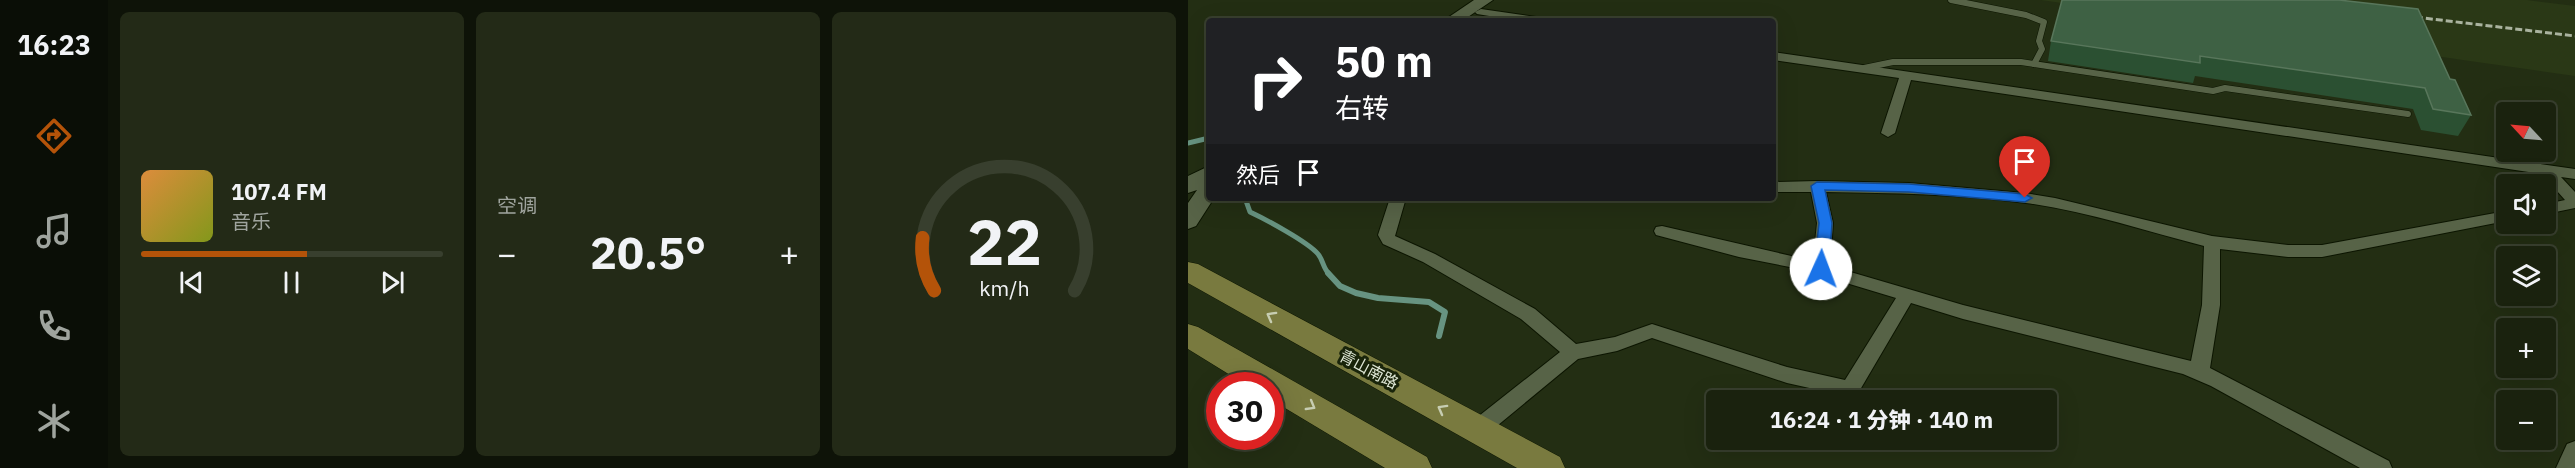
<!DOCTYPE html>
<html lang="zh">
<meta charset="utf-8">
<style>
:root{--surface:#1a220e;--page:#232a17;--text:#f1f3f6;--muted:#9fa49e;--line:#383f2e;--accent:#b45309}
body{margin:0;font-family:"IBM Plex Sans","Noto Sans SC",sans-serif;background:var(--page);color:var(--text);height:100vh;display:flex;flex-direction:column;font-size:22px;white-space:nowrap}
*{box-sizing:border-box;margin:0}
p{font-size:20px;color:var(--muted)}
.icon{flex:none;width:33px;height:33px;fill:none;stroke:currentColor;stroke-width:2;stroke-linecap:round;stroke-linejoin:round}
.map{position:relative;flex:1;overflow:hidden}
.panel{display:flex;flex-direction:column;gap:12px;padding:12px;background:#0e1308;width:1080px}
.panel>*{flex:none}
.top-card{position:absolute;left:18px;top:18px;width:570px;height:183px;border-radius:6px;box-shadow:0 6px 24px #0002,0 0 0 2px var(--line);background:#202124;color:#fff;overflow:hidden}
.needle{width:39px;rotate:296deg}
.fabs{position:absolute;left:1308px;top:102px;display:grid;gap:12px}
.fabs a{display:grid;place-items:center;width:60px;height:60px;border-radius:6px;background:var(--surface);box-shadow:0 6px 24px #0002,0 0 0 2px var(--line);font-size:30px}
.speed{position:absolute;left:18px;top:372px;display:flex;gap:12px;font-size:30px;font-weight:700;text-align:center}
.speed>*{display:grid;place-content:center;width:78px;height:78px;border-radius:50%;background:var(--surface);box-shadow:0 6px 24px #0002,0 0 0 2px var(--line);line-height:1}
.speed .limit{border:9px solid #d22;background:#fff;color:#111}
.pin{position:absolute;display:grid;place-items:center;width:51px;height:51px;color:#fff;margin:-62px -26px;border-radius:50% 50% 50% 0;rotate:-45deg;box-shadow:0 0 6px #0007}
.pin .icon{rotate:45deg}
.me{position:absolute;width:66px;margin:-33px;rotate:2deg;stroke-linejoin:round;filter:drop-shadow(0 0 4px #0008)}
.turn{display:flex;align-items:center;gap:21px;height:126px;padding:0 30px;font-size:27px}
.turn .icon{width:78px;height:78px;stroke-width:2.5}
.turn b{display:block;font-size:42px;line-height:51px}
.then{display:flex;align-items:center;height:57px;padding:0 30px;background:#0003;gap:12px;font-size:22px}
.big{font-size:45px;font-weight:800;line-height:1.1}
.panel .widget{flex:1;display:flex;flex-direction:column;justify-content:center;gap:9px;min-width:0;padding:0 21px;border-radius:9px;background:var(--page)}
.panel .dial{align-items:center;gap:0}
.dial svg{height:156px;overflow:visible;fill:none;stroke:var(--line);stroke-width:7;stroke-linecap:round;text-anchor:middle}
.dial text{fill:var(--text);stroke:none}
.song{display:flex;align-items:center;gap:18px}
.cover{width:72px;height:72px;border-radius:9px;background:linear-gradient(135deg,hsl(30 70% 55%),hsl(70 70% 35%))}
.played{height:6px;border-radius:3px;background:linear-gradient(90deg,var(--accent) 55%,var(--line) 55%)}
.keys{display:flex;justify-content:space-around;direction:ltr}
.heat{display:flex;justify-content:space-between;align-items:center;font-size:33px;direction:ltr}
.panel .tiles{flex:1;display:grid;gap:12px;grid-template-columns:repeat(3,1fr)}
.trip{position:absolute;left:518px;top:390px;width:351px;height:60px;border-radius:6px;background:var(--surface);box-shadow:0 6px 24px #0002,0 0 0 2px var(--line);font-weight:800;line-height:60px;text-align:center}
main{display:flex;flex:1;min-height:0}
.menu{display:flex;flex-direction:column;width:108px;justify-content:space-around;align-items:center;background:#0a0e06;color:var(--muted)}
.menu .icon{width:42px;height:42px}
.menu .on{color:var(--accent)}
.menu b{font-size:27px;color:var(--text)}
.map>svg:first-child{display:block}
.built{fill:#2a3816}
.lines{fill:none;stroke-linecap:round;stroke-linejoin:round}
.stream-far1{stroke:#679381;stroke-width:5}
.stream{stroke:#679381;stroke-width:6}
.lane-casing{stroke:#0c1500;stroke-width:7}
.street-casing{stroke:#0c1500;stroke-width:2}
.secondary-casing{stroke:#0c1500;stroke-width:2}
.primary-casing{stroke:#0c1500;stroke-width:1}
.lane{stroke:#576347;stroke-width:6}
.street{fill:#576347;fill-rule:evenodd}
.secondary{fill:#576347;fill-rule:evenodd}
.primary{fill:#797a3f;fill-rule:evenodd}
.rail{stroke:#aab39f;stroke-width:3;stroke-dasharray:7 3;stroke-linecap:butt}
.wall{fill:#2b5032}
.building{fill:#3e6144;stroke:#58765b;stroke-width:1.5}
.oneway{stroke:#c7cdb2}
.route{fill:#1a73e8;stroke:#114b97;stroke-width:1.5}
.labels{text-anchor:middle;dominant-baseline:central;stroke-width:6;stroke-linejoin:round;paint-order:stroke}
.street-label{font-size:16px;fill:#e1e9d8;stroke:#19240a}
</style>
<main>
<nav class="menu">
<b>16:23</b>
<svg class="icon on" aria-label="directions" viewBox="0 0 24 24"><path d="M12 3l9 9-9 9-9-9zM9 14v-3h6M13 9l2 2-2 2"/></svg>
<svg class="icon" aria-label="music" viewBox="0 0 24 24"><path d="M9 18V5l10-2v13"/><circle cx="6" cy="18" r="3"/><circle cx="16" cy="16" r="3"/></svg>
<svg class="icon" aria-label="phone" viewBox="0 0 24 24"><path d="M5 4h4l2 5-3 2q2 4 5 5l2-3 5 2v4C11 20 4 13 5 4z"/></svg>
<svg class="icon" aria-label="climate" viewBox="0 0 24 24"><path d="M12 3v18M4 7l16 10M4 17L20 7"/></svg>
</nav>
<section class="panel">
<div class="tiles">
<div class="widget">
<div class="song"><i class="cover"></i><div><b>107.4 FM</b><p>音乐</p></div></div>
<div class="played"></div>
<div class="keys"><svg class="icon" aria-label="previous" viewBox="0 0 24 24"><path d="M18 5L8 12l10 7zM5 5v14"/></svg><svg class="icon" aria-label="pause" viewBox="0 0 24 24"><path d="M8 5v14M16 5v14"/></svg><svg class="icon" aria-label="next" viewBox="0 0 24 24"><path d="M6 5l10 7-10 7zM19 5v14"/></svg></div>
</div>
<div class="widget"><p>空调</p>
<div class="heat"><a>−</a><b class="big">20.5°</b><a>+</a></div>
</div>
<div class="widget dial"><svg viewBox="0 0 100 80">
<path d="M14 69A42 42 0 1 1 86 69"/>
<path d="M14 69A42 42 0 0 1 8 42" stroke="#b45309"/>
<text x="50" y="56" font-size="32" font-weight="700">22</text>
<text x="50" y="72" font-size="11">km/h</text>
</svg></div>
</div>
</section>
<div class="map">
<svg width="1387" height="468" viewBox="0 0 1387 468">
<rect width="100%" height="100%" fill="#232e13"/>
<path class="built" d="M853,0h486l48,6v70z"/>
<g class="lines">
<g class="stream-far1">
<path d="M0,143l21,-5"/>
<path d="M57,198l5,14c15,7 58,30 68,42 5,6 5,14 11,20"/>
</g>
<path class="stream" d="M140,273l12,13 16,7 22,5 51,4 16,10 -6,24"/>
<g class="lane-casing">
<g id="lane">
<path d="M763,0l75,15 18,7 -5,19 3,8 -8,15"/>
<path d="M676,68l29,-6h128l192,29 12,-3 183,26"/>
</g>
</g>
<g class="street-casing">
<g id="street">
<path d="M293,9l62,9 6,3h-29l-43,-7 -2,-2z"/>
<path d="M585,52l802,117v10l-14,-2 14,15v16l-29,6v-10l19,-4 -23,-26 -631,-94 -16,53 -7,4 -7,-4 18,-55 -126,-18z"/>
<path d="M629,181l92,2 116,10 30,5 157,38 76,9h34l184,-34v10l-184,36h-34l-68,-8v56l-10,63 179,93 3,7h-32l-149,-82 -28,-12 -220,-55 -52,-16 -54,92 -7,2 -63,-14 -135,-45 -35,13 -39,8 -92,76 -8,3 -8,-3 -3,-6 3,-6 90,-71 -39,-33 -98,-57 -40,-18 -5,-9 12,-37h16l-11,38 40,18 100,55 41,35 39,-7 37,-13 135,43 58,13 51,-82 -96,-29 -61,-12 -83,-22 -2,-4 2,-4 6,-1 151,35 4,-38 -6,-31h-38v-10zM638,192c67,1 134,2 200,11 60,8 119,28 178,43l-2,59 -11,56 -228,-56 -133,-39 3,-43z"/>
<path d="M1387,441v27h-19l11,-24z"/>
</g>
</g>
<g class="secondary-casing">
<g id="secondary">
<path d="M286,0h19l-31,21h-19z"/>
<path d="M21,166v32h5l-18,28 -8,3v-26l9,-13 -9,3v-17z"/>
</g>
</g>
<g class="primary-casing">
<g id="primary">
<path d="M0,262l10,2 362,193 5,11h-48l-329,-185z"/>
<path d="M0,324l10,3 229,130 5,11h-47l-115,-69v-13h-22l-60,-37z"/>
</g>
</g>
<use href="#lane" class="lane"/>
<use href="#street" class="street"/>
<use href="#secondary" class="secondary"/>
<use href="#primary" class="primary"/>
<path class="rail" d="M1218,16l169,20"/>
</g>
<path class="wall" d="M863,41l399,38 21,36 -13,21 -37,-6 -8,-21 -218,-33 -2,7 -145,-22z"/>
<path class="building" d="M874,0h277l79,9 32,70 5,1 16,35 -38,-6 -8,-21 -225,-32v7l-149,-22z"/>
<defs><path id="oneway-chevron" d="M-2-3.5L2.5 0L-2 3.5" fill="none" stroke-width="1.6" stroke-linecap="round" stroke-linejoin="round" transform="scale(1.5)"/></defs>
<g class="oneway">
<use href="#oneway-chevron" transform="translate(83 316) rotate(-151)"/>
<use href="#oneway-chevron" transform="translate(123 406) rotate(30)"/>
<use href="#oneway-chevron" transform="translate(254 409) rotate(-151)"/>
</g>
<path class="route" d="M629,182l92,2 116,10 7,4 -7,4 -116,-10 -84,-2 7,33 -3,46 -8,5 -7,-5 5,-46 -8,-37z"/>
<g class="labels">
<g class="street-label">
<text transform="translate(181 369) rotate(28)">青山南路</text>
</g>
</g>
</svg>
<div class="fabs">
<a><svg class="needle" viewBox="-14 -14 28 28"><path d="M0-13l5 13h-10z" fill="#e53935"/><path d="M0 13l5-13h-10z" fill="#9fa49e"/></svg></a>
<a><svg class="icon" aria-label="sound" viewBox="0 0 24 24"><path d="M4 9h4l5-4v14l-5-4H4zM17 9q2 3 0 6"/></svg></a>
<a><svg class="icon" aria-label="layers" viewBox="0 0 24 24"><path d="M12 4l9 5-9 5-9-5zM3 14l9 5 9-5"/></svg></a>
<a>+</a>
<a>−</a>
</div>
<div class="speed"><div class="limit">30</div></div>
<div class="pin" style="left:837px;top:198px;background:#d93025"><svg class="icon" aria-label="arrive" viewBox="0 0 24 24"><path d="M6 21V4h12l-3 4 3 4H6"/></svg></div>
<svg class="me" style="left:633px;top:269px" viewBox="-20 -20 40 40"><circle r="19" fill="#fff"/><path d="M0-13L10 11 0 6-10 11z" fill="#1a73e8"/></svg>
<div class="trip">16:24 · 1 分钟 · 140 m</div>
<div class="top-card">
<div class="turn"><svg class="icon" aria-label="right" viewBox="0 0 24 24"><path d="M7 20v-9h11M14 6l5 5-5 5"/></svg><div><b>50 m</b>右转</div></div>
<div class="then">然后<svg class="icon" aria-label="arrive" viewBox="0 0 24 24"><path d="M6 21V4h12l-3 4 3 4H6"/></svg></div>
</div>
</div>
</main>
